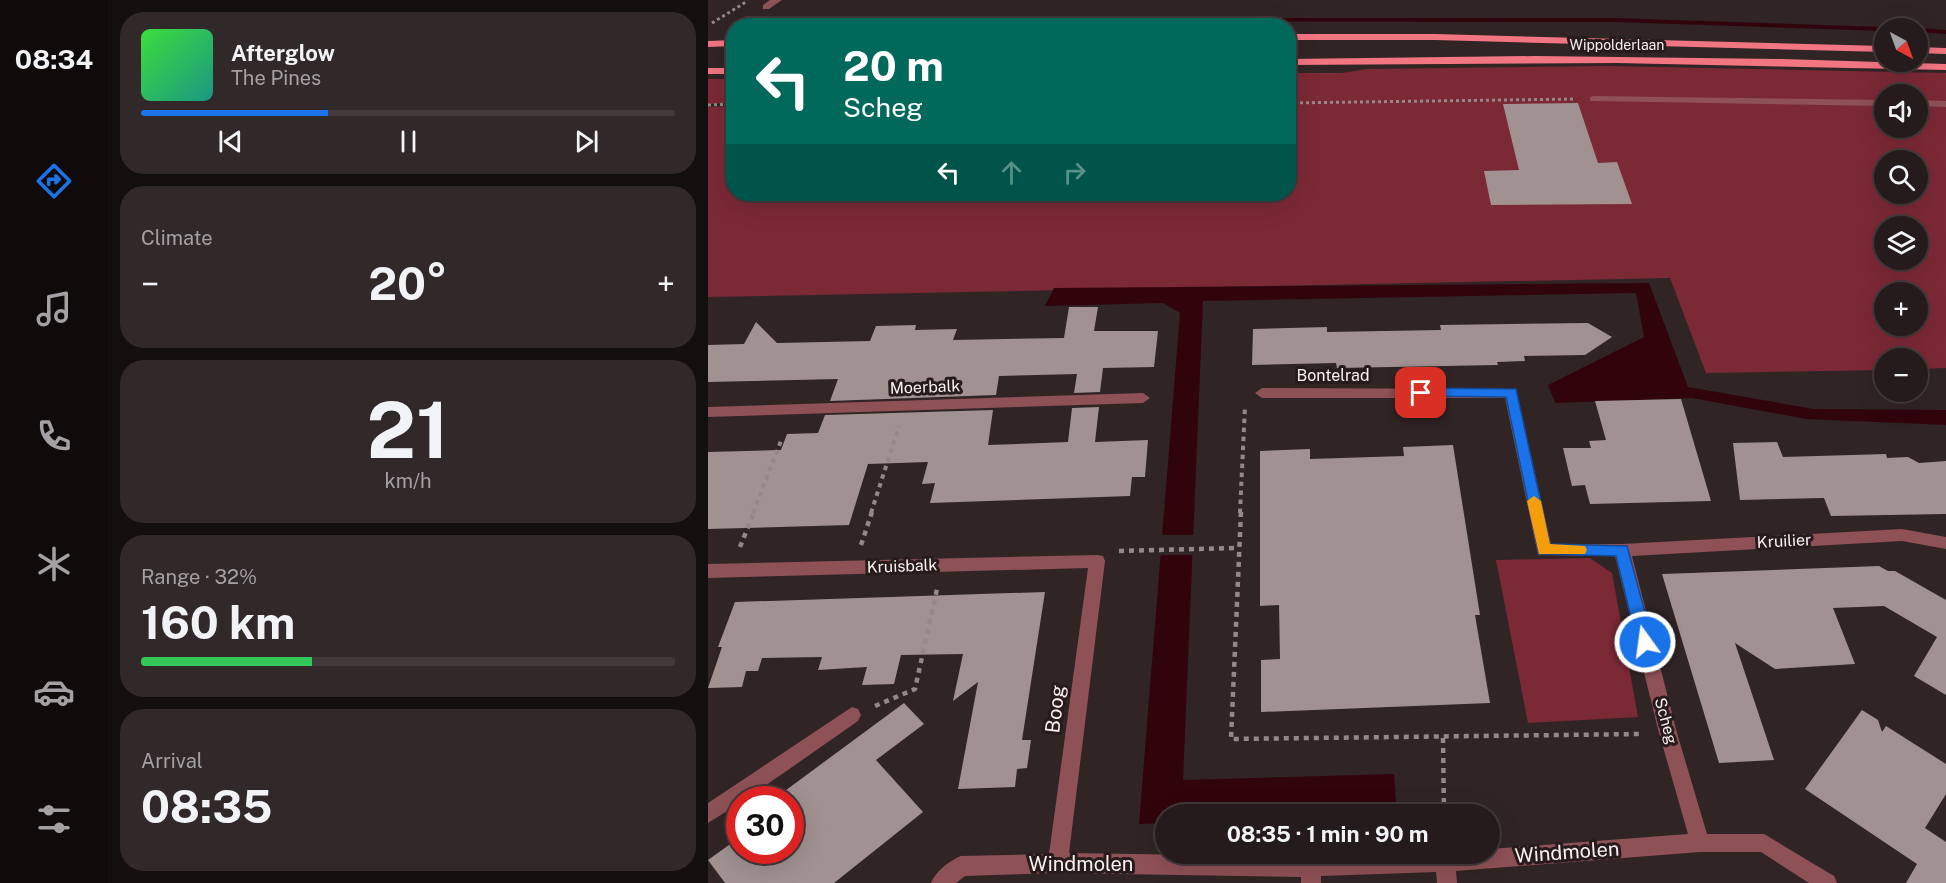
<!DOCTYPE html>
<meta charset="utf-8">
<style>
:root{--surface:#251b1c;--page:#312829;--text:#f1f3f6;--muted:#a3a1a3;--line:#42393b;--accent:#1a73e8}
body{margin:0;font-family:"Public Sans",sans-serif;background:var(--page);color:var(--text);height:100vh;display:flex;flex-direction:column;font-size:22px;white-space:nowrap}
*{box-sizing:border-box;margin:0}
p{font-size:20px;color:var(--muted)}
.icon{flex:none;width:33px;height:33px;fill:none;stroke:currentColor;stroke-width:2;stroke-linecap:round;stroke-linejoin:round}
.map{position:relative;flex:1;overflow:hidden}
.panel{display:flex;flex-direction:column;gap:12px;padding:12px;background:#140f0f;width:600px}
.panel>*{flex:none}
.top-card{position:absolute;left:18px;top:18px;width:570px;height:183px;border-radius:24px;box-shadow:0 6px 24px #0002,0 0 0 2px var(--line);background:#00695c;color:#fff;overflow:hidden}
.needle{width:39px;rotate:139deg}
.buttons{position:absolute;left:1166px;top:18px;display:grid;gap:12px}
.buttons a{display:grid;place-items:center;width:54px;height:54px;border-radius:50%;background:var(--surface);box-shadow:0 6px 24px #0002,0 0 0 2px var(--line);font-size:30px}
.speed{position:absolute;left:18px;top:786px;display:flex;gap:12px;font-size:30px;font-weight:700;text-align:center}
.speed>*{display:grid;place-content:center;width:78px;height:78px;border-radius:50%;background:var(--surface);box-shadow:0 6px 24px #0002,0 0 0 2px var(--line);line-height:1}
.speed .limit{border:9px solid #d22;background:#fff;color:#111}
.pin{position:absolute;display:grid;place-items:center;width:51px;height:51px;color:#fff;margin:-26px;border-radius:12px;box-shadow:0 3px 9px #0006}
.me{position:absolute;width:66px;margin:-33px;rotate:346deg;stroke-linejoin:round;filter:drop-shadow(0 0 4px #0008)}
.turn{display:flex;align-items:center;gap:21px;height:126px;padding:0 18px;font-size:27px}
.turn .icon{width:78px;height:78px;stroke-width:2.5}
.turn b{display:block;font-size:42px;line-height:51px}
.lanes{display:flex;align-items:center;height:57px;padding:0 18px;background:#0003;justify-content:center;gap:30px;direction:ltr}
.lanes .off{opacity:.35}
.big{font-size:45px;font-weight:700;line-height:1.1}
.panel .card{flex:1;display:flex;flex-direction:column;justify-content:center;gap:9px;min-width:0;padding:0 21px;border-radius:24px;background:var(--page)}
.panel .dial{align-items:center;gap:0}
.dial b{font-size:78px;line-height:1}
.song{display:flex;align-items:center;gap:18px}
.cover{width:72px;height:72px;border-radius:9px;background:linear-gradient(135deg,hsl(120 70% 55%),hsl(170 70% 35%))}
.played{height:6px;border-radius:3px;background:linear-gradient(90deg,var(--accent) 35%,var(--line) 35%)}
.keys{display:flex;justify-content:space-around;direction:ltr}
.heat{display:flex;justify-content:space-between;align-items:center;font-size:33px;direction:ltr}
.charge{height:9px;border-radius:4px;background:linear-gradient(90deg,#34c759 32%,var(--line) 0)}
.trip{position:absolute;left:447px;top:804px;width:345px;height:60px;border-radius:30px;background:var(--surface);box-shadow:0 6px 24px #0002,0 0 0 2px var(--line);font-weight:700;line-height:60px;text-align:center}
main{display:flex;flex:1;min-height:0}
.dock{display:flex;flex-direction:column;width:108px;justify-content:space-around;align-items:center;background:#0f0b0b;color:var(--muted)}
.dock .icon{width:42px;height:42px}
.dock .current{color:var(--accent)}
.dock b{font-size:27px;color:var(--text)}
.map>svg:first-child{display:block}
.green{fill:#7b2935;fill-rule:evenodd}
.water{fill:#31040c}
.pier{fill:#312425}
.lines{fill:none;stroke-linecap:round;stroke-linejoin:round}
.stream{fill:#31040c;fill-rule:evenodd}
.building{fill:#a19191}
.path-far2{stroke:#948889;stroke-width:3;stroke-dasharray:3 3;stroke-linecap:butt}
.path-far1{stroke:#948889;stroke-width:4;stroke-dasharray:4.5 4.5;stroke-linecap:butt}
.path{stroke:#948889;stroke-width:4.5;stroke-dasharray:5 5;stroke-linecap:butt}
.lane{fill:#8e5156;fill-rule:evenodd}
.street{fill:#8e5156;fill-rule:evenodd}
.primary{fill:#f27582;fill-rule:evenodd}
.route{fill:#1a73e8;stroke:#114b97;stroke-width:1.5}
.slow{fill:#f59e0b}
.labels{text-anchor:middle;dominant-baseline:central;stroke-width:6;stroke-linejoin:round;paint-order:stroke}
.far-street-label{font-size:14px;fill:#f9eff0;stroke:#271b1b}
.street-label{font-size:16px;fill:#f9eff0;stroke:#271b1b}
.near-street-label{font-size:20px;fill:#f9eff0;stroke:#271b1b}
</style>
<main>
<nav class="dock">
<b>08:34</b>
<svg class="icon current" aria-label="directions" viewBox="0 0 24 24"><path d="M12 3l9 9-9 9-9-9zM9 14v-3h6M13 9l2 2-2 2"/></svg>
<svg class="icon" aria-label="music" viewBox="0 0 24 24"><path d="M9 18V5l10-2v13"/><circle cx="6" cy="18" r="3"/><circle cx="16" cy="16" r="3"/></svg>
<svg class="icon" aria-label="phone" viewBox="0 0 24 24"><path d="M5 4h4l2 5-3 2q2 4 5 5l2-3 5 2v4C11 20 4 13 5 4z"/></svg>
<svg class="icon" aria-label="climate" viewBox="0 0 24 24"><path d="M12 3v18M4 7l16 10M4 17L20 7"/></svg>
<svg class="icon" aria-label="car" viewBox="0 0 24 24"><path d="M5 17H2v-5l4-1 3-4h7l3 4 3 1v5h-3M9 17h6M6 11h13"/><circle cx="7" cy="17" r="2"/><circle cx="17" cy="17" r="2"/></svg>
<svg class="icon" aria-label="filters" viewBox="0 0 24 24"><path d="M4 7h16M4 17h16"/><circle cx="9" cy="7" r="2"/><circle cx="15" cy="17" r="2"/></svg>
</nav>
<section class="panel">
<div class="card">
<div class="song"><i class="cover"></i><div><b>Afterglow</b><p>The Pines</p></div></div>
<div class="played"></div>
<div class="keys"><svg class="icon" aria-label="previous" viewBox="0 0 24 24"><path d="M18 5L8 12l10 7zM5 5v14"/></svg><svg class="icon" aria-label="pause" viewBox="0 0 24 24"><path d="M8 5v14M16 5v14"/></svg><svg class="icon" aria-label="next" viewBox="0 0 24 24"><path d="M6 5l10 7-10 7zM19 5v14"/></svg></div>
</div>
<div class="card"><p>Climate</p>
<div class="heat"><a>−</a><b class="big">20°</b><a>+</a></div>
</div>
<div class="card dial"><b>21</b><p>km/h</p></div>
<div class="card"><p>Range · 32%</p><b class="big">160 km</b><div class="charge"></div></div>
<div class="card"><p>Arrival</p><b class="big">08:35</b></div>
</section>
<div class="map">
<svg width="1238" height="883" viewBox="0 0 1238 883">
<rect width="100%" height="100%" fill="#312425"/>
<g class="green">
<path d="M899,66l339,7v295l-29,1v-11h-33v12l-178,3 -36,-95 -962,19v-190l25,-1 1,88h554l1,-121h53l25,-4zM1176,94h33v34h-33zM1176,160h33v34h-33zM1176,226h33v34h-33zM1176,292h33v34h-33z"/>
<path d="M0,79h25v24l-25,1z"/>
<path d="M882,558l22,15 26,144 -110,6 -32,-163z"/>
</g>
<path class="water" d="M941,283l39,104 126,22 132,1v15l-140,-6 -114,-21 -137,5 -7,-18 96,-48 -8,-44 -433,8 -20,479 211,-6 3,40h-231l-1,9 -26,1 41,-511 -17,-10 -118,3 9,-18z"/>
<path class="pier" d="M452,535h36v20h-38z"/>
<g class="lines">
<g class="stream">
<path d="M79,18h826l271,9 3,1h-3v3l-271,-9 -828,-1v-2z"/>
<path d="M1207,28h2l29,2v4l-29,-2v-4z"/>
</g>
</g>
<g class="building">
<path d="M870,103l20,60 19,-1 15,42 -141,1 -7,-34 35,-1 -16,-66z"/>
<path d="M361,307h29l-4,24h64l-4,36 -51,1 -3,24 -26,1 3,-19 -78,2 -3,19 -166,6 8,-22 -130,3v-37l36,-1 12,-22 21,21 93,-2 6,-15 40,-1 -1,5 42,-1 -4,11 111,-2z"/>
<path d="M880,323l24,14 -27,18 -61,1 1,5 -28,1 1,3 -161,3 -1,-5 -84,2 1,-36 74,-2v5l114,-2 -1,-5z"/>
<path d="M973,399l30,102 -121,3 -5,-19 -13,1 -9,-38h28l-2,-7 17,-1 -11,-39z"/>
<path d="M391,407l-4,35 53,-2 -3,37h-13l-2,19 -200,7 5,-20 -13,1 6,-22 -60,2 -19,61 -141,4v-77l73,-2 6,-16 31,-1 7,-18 168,-5 -5,35 80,-3 4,-34z"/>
<path d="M1069,442l6,15 103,-3 1,4 21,-1 11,6 27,-2v53l-115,2 -7,-18 -84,2 -7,-57z"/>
<path d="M745,445l27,170h-5l15,88 -229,9v-52l19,-1 -1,-54 -19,1v-155l50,-2v10l94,-3 -1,-9z"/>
<path d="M1171,566l9,5h7l51,29v95l-32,-19 23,-39 -53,-31 -51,2 22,56 -80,5 -40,-26 39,117 -55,3 -57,-189z"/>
<path d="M337,592l-23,148h9l-4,28 -10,1 -2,18 -57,2 20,-107 -25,19 10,-47 -62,1 -7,29 -32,1 5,-18 -49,3 4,-13 -60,1 -4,13h-12l-4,16 -34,1 14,-41h-4l17,-45z"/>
<path d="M196,703l20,21 -48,36 47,52 -89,71h-109l-17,-23 32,-23v13h50v-50h-9l-3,-4z"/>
<path d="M1154,710l16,10 4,12 4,-6 60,38v30l-21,34 21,14v41h-40l11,-19 -112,-75z"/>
</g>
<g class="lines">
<g class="path-far2">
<path d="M4,23l34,-21"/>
<path d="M27,25l14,-8"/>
<path d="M580,103l285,-4"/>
<path d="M0,105l26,-1"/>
</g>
<g class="path-far1">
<path d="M45,513l28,-72"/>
<path d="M163,513l28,-87"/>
<path d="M532,513l5,-107"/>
</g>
<g class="path">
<path d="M533,512l-10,227 411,-5"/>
<path d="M153,545l11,-33"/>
<path d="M32,547l14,-35"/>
<path d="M411,551l119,-3"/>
<path d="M167,706l40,-17 22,-100"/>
<path d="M735,738l1,76"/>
</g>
<g class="lane">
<path d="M886,96l290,4v6l-294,-5v-4z"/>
<path d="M1209,100l29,1v6l-29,-1z"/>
<path d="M144,707l6,2 3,6 -3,6 -113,79h-5v3l-32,20v-20z"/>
</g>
<g class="street">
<path d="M62,0h12l-13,9h-6v-4z"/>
<path d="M554,388l254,1 35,155h71l280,-15 44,8v12l-44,-8 -270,15 45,177 30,101h57l70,42 3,7h-28l-48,-31h-61l-244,19 1,12h-20l-1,-11 -115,4v7h-20v-6l-243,-4 -93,3 -9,7h-25c5,-12 18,-22 30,-27l88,-2 39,-286 -380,10v-14l389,-9 6,1 2,5 -36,292 242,4 179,-3v-5l198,-15 -29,-101 -44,-177 -77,-1 -33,-157h-243l-7,-5z"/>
<path d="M435,393l7,5 -7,5 -435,14v-10z"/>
</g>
<g class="primary">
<path d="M580,34h147l449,12v6l-449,-12h-147z"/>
<path d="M26,40v6l-26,1v-6z"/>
<path d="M1209,47l29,1v6l-29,-1z"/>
<path d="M827,56l247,3 164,5v6l-329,-7 -329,2v-6z"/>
<rect x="0" y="68" width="26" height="6"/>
</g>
</g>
<path class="route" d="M713,388l95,1 34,155 77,2 26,96 -2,4 -6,2 -6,-2 -2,-4 -21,-86 -77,-2 -33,-157 -90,-1 -2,-3z"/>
<path class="slow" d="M826,496l7,5 9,43 35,2 2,4 -2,4h-46l-12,-53z"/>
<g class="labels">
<g class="far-street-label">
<text x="909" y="45">Wippolderlaan</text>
</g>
<g class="street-label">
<text x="625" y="375">Bontelrad</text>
<text transform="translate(217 387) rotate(-2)">Moerbalk</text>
<text transform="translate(1076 541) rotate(-3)">Kruilier</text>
<text transform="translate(194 566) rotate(-2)">Kruisbalk</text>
<text transform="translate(958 721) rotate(75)">Scheg</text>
</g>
<g class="near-street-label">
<text transform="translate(347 709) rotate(-83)">Boog</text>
<text transform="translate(859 852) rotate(-4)">Windmolen</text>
<text x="373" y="864">Windmolen</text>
</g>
</g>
</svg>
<div class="buttons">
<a><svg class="needle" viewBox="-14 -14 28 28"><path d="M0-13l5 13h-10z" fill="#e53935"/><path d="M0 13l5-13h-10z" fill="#a3a1a3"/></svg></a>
<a><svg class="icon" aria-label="sound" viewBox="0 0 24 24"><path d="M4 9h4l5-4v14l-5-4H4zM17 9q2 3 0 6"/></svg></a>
<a><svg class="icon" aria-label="search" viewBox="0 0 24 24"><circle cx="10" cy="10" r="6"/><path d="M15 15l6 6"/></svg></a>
<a><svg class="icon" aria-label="layers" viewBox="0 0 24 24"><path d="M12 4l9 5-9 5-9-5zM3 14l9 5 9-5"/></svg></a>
<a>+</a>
<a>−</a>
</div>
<div class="speed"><div class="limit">30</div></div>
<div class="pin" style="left:713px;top:393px;background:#d93025"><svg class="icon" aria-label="arrive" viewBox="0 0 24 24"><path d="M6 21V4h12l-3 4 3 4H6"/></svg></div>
<svg class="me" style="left:937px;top:642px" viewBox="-20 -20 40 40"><circle r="17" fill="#1a73e8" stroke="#fff" stroke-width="3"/><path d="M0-11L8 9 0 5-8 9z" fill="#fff"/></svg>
<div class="trip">08:35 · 1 min · 90 m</div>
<div class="top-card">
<div class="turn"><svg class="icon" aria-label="left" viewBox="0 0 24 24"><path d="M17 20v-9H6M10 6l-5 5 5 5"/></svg><div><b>20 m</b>Scheg</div></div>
<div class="lanes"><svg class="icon" aria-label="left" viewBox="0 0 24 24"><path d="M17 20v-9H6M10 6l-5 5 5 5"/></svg><svg class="icon off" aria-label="ahead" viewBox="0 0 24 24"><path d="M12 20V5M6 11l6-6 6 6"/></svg><svg class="icon off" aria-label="right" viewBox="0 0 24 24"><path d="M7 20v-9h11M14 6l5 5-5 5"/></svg></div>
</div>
</div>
</main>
